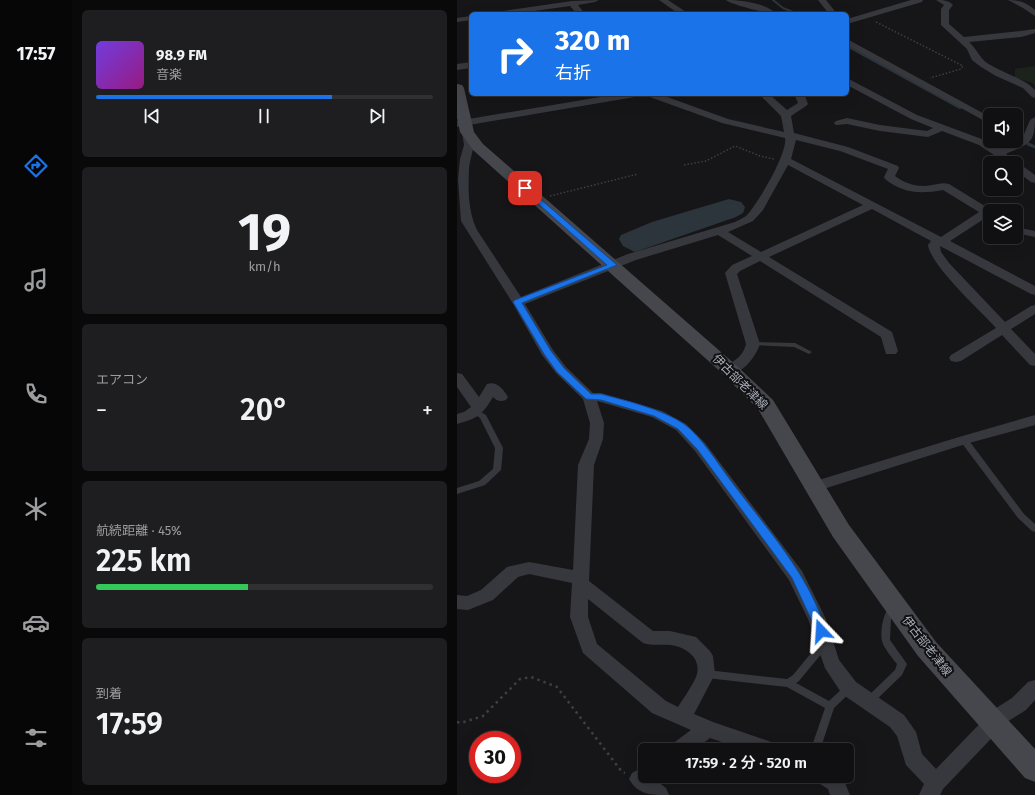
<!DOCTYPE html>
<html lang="ja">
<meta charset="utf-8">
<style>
:root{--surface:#101012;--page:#1e1e20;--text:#f1f3f6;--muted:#9c9d9f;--line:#303032;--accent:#1a73e8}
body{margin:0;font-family:"Fira Sans","Noto Sans JP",sans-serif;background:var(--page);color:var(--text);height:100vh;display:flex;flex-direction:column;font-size:15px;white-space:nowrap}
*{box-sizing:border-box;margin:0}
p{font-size:13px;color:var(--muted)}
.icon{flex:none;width:22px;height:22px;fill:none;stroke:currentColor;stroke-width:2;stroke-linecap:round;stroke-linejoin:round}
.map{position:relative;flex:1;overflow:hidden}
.drawer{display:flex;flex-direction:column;gap:10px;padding:10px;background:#09090a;width:385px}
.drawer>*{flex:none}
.guide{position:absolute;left:12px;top:12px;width:380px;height:84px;border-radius:6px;box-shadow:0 4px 16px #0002,0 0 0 1px var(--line);background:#1a73e8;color:#fff;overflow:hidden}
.fabs{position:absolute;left:526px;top:108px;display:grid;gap:8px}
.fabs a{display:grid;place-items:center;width:40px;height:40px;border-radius:6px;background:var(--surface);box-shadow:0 4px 16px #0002,0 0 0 1px var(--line);font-size:20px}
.speed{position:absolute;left:12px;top:731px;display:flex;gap:8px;font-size:20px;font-weight:700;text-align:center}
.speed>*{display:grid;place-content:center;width:52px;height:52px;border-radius:50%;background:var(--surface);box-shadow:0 4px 16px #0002,0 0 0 1px var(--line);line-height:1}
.speed .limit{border:6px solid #d22;background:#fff;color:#111}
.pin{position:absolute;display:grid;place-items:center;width:34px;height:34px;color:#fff;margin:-17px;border-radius:8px;box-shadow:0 2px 6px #0006}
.me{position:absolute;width:44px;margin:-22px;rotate:340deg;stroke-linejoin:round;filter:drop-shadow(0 0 3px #0008)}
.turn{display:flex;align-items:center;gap:14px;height:84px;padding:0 20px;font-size:18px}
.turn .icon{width:52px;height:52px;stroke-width:2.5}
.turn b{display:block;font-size:28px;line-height:34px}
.big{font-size:30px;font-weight:600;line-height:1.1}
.drawer .widget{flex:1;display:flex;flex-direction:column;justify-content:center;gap:6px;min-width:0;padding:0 14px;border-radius:6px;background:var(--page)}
.drawer .dial{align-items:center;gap:0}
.dial b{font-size:52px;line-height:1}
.song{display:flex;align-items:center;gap:12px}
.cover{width:48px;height:48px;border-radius:6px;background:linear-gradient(135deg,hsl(260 70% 55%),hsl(310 70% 35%))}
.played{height:4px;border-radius:2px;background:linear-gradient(90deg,var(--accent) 70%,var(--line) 70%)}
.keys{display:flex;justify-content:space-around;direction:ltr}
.heat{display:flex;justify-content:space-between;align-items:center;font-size:22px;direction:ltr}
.charge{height:6px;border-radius:3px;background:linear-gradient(90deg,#34c759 45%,var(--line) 0)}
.trip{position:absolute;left:181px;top:743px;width:216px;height:40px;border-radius:6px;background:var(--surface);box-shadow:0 4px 16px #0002,0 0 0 1px var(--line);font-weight:600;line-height:40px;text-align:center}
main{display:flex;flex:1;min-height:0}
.dock{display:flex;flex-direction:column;width:72px;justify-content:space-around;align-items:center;background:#060607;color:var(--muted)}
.dock .icon{width:28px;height:28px}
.dock .on{color:var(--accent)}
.dock b{font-size:18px;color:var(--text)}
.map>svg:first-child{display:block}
.green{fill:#1c231d}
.water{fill:#2c353c}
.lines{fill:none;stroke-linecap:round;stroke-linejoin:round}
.stream-far1{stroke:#2c353c;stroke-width:2}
.stream{stroke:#2c353c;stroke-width:3}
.path-far1{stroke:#3d3f44;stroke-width:1.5;stroke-dasharray:1.5 2;stroke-linecap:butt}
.path{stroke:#3d3f44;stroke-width:2.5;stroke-dasharray:2.5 4;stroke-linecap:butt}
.lane{fill:#37383d;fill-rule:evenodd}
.street{fill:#37383d;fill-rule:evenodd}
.secondary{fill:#45474d;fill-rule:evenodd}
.route{fill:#1a73e8;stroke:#114b97}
.labels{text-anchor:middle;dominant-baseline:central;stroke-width:4;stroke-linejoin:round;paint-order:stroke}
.street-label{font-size:12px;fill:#a8adb8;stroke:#111113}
</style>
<main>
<nav class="dock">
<b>17:57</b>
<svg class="icon on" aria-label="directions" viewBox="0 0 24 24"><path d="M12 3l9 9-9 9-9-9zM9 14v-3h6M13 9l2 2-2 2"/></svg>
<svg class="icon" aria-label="music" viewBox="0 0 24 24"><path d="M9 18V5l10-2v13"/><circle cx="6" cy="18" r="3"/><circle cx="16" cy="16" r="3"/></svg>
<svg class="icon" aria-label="phone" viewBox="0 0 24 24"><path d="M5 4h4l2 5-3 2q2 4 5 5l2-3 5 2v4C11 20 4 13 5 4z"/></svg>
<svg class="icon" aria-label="climate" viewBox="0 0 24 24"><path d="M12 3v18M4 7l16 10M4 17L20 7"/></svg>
<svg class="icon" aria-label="car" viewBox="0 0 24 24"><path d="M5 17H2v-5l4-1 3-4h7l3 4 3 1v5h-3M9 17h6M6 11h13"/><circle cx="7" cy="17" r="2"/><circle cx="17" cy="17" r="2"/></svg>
<svg class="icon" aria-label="filters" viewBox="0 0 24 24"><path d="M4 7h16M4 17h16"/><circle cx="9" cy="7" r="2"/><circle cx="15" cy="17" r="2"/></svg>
</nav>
<section class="drawer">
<div class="widget">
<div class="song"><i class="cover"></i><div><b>98.9 FM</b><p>音楽</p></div></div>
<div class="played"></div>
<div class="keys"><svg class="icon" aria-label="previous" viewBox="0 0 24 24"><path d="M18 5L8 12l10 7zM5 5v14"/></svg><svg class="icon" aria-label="pause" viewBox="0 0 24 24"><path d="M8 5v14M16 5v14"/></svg><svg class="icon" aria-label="next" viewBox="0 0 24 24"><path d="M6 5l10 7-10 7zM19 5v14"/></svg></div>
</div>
<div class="widget dial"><b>19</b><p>km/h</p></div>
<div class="widget"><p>エアコン</p>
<div class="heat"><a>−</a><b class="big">20°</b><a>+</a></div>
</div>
<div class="widget"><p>航続距離 · 45%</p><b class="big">225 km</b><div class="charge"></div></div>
<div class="widget"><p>到着</p><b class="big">17:59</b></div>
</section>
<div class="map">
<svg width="578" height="795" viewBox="0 0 578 795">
<rect width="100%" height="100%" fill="#161618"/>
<path class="green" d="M578,66v21l-2,-4 -18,-5v-9z"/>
<path class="water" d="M272,199l12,3 4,5 -2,6 -7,4 -101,35 -12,-6 -4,-7 2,-4 31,-13z"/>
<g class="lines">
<g class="stream-far1">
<path d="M316,0l10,8 15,6"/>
<path d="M390,46l113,62"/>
<path d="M526,120l7,4"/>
</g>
<path class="stream" d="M571,144l7,3"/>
<g class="path-far1">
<path d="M419,22l87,44 -2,3 -31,9"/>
<path d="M227,165l22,-4 29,-15 25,10 14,3"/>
<path d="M93,196l88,-22"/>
</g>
<path class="path" d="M0,722l4,1 22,-7 37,-37 11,-2 26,10 65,85 3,1"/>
<g class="lane">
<path d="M296,342l42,1 17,9 -3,2 -15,-7 -43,-2 -1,-1 1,-1z"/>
<path d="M15,410h6l8,5 17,33 -2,22 -16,15 -28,9v-6l22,-7 14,-12 2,-21 -15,-30 -9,-6z"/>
<path d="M504,438h6l57,76 11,10v8l-3,-1 -14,-13 -57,-76 -1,-2z"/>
<path d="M437,605l3,1 1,2 -7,11 -1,21 17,24 -5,11 -30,29 -3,1 -3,-1 -2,-3 2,-3 29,-28 2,-6c-4,-5 -14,-17 -15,-23 -2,-10 1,-33 12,-36z"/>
<path d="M367,640l3,1 1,3 -1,3 -28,34 -3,2 33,18 17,-16 3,-1 3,1 2,3 -2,3 -18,17 -14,42h-10l3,-7 12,-35 -38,-21 -80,-9 -3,-1 -2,-3 2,-3 3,-1 80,9 6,-4 28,-34z"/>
</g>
<g class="street">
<path d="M142,0l-4,2 -17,3 7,9h-8l-7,-8 -57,8h-21l4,-2 76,-11z"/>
<path d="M202,0h9l21,14h-10z"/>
<path d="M269,0c15,0 40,3 51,14 -8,0 -45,-9 -51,-14z"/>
<path d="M361,0h8l11,14h-8z"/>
<path d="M454,0h12l-1,2 -75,22v-5z"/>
<path d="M479,0c7,0 12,0 17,5l-4,5v14l15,13 57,-6 14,-2v4l-14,4 -52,5c8,7 10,15 18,21 15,10 35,14 48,27v8l-3,-1 -9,-9 -27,-12 -15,-9 -9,-7 -5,-11 -26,-24v-16l3,-4z"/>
<path d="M551,0c11,0 18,2 27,10v6l-12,-8z"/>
<path d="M14,16v4l-14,2v-4z"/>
<path d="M390,39l143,78v7l-143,-79z"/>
<path d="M14,62v6l-14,2v-6z"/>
<path d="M390,78l70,37 70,26 12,8 23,-10 8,-19 5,-3c0,28 -6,26 -29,37l29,21v8l-4,-1 -15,-11v-8h-10l-27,-18 -37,-14 -14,6 -48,-6 -33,-7 -11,1 -2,-2 2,-2 11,-3 33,7 47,6 6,-3 -22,-9 -64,-34z"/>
<path d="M161,94h22l-5,3 -178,30v-6z"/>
<path d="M188,94h14l69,25 56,13 -3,-16 -22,-22h10l18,16 11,-7 -3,-7 2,-2h10l-2,2 3,8 -2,2 -15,10 3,17 54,14 50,19 1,2 -4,8c11,8 23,12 37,9 6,-1 11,-3 17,-1l44,27h-3v6h-3l-37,24 85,45v9l-4,-1 -91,-48 1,6 8,11 56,59 26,-16 4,-1v9l-24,15 24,25v12l-5,-1 -28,-30 -41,26 -5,1 -5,-1 -2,-3 2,-3 45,-27c-16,-18 -65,-62 -68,-83l3,-4 -59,-32 -103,48 123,75 6,19 -2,3h-10l-5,-17 -121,-76 -20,10 -3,3 23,70c-5,14 -19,33 -35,29l-2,-3c8,-11 18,-8 23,-26l-21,-71 7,-8 20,-9 -34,-21 -82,25 -111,44 28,46 13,17 27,26h8l61,18 24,13 19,19 97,128 24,48 13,41 17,22 48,33 12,17 6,22 14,15 57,-59 19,-12 16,-16 7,-2v20l-9,10 -19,12 -64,67 -3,6h-21l5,-11 -18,-19 -9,-29 -7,-9 -48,-33 -17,-26 -17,-49 -19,-39 -94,-129 -19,-21 -24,-13 -55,-16 7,22 -1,16 -9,26 -5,116 64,50h17l26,6 14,14 3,5 2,18 -21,40 19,8 64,22 3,6h-35l-35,-12 -16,12h-25l3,-6 19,-14 -39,-17 -69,-60 -13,-36 2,-34 -43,-9 -11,3 -25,23 -25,10 -11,-1v-14l10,1 14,-6 26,-23 22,-5 44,8 5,-105 11,-26 1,-16 -7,-24 -27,-26 -14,-18 -30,-53 -51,-81 -3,-42 2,-20 4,-14 -2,-13 5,-3 3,1c8,12 0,26 -1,39 -1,21 -1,42 8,61l44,67 107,-43 107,-32c4,-2 8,-4 11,-6 11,-11 42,-63 39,-78l-63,-15 -75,-27zM339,140l44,11 48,18 -4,8 1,2c19,15 36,15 58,11l36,22 -38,25 -150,-78zM331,165l75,40 -102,47 -33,-20 25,-11 10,-11zM131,599l55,44c9,3 18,1 28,2 14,2 30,12 26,29 -2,8 -14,25 -19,33l-12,-6 -69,-57 -9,-27z"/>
<path d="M559,227l19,4v6l-19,-4z"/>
<path d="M0,373l5,1 17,23 8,-13c10,-3 16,5 21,13l-2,3c-6,2 -9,1 -13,-3 -10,17 -16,22 -36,27v-10l7,-2 7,-5 -14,-20z"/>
<path d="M578,415v10l-66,18 -155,49 -5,-1 -3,-4 3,-4 150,-46z"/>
<path d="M188,766v10h9l-1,2 13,10 3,7c-18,0 -31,0 -40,-16l3,-6z"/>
<path d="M357,776h28l8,19h-20l-2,-6 -11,-7z"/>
</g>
<path class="secondary" d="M0,84l5,1 2,3 10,44 9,12 254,222 36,34 76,125 87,117 99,107v33l-10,-4 -107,-122 -85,-119 -75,-128 -35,-35 -250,-224 -13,-18 -3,-14z"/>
</g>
<path class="route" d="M68,186l92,79 -95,38 29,48 13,17 27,26h10c26,7 61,15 83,30 17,12 34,40 47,57 35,47 78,93 95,150l-1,3 -4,2 -4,-2 -6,-15 -19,-41 -95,-129 -19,-20 -24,-13 -53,-16 -15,-1 -29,-27 -13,-18 -31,-52 2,-2 92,-35 -84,-75 -1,-2z"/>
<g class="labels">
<g class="street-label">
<text transform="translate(283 382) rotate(45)">伊古部老津線</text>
<text transform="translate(470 646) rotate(52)">伊古部老津線</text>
</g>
</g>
</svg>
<div class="fabs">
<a><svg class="icon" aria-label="sound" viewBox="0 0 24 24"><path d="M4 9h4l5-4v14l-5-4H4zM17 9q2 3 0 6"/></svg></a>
<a><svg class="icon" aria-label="search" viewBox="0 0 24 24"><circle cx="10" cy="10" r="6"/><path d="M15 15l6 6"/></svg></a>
<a><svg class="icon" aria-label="layers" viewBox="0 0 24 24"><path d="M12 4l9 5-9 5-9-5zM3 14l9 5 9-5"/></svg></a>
</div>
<div class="speed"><div class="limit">30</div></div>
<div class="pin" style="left:68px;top:188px;background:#d93025"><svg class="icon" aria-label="arrive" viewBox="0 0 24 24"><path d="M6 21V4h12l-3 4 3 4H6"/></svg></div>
<svg class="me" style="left:364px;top:631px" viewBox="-20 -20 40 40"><path d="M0-17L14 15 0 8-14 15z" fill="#1a73e8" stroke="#fff" stroke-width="4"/></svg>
<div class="trip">17:59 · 2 分 · 520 m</div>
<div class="guide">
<div class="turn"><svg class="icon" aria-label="right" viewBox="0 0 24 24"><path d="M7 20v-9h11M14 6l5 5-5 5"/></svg><div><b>320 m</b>右折</div></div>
</div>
</div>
</main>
